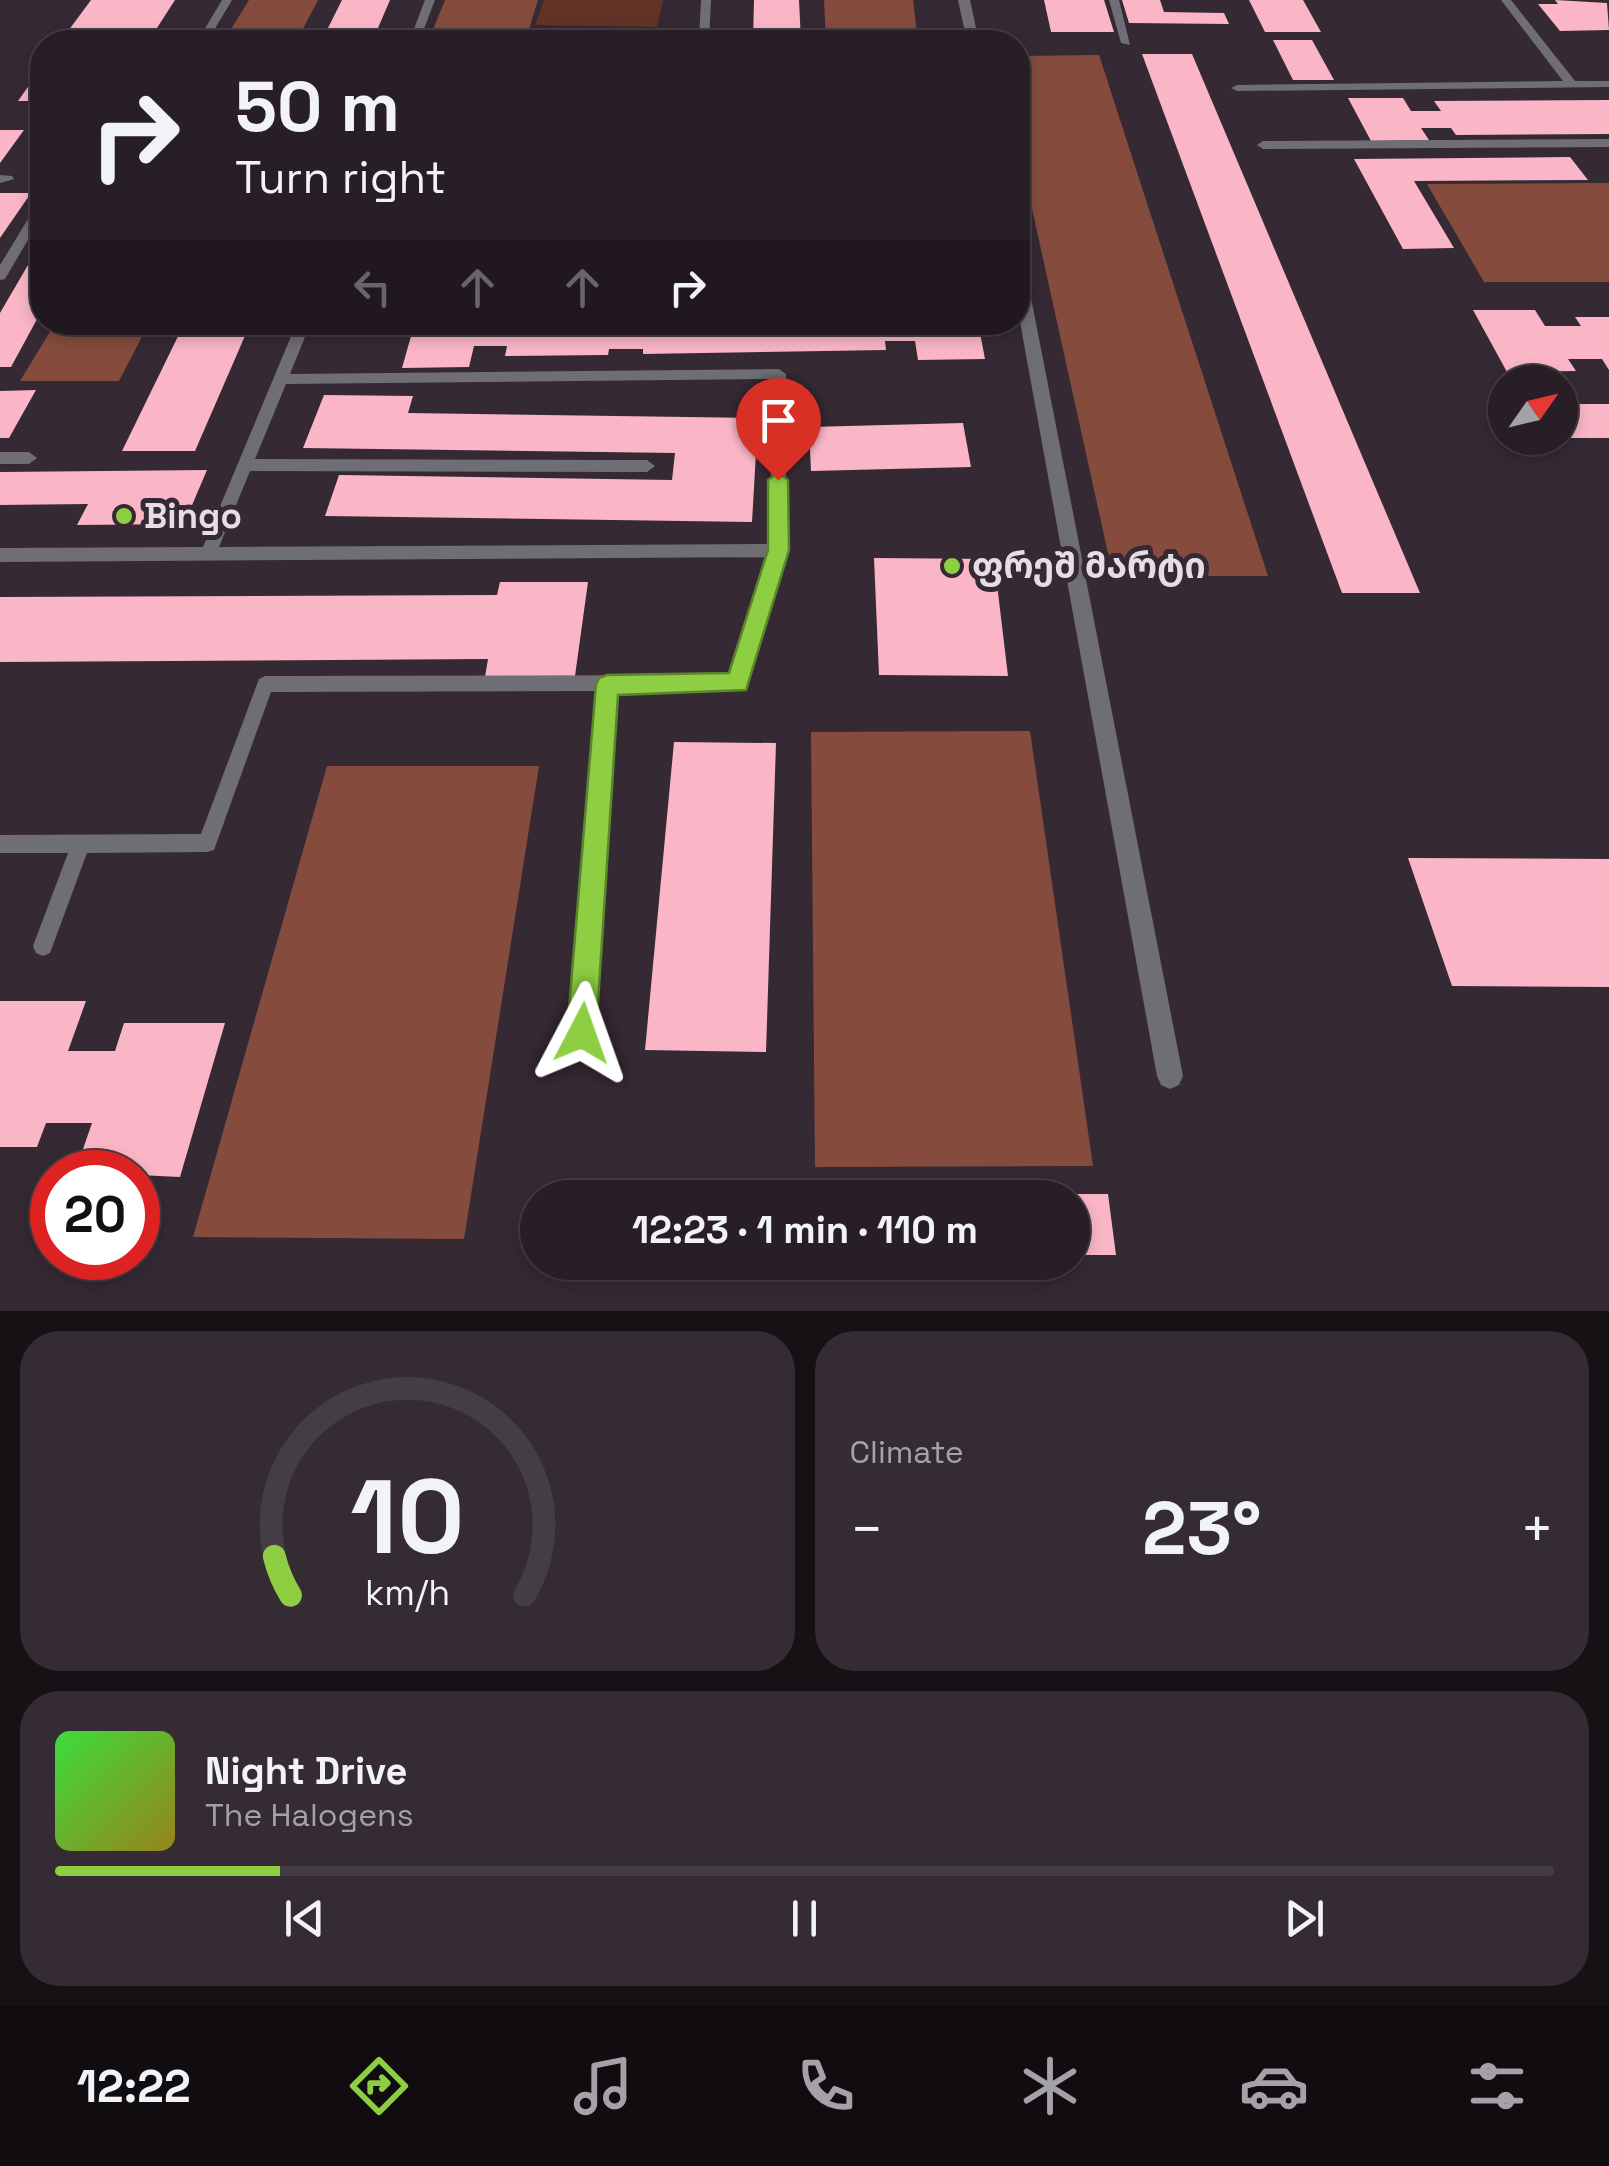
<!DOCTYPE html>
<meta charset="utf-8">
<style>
:root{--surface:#281f26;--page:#342c32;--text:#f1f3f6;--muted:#a5a2a7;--line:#443d43;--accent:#8ece43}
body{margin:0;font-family:"Space Grotesk","Noto Sans Georgian",sans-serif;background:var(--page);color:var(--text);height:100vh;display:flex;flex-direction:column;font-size:38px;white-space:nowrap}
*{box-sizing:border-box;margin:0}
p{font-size:32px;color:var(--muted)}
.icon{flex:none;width:55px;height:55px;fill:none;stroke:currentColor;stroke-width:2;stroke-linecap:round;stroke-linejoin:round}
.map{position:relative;height:1311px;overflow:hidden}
.panel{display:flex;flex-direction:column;gap:20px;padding:20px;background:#161115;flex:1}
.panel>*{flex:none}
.hud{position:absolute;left:30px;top:30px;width:1000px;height:305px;border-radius:40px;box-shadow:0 5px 15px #0003,0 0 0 2px var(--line);background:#281f26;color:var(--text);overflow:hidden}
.needle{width:65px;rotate:56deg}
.tools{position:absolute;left:1488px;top:365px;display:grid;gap:20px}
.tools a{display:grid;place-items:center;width:90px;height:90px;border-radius:50%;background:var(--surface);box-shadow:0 5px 15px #0003,0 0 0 2px var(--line);font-size:50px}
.speed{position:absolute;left:30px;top:1150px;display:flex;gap:20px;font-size:50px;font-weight:700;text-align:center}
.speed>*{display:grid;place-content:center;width:130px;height:130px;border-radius:50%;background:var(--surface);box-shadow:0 5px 15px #0003,0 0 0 2px var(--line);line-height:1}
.speed .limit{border:15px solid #d22;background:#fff;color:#111}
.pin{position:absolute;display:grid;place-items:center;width:85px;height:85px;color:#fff;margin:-102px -42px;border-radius:50% 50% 50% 0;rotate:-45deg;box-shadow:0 0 10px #0007}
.pin .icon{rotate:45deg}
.me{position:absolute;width:110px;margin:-55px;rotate:4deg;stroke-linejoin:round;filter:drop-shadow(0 0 8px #0008)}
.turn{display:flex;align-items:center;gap:35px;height:210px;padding:0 40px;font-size:45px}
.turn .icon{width:130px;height:130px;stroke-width:2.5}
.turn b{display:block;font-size:70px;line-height:85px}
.lanes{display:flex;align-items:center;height:95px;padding:0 40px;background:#0003;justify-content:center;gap:50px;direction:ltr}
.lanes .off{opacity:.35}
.big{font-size:75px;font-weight:700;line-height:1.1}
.panel .tile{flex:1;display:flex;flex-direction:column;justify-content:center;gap:15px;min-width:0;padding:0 35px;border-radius:40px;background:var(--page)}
.panel .dial{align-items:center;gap:0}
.dial svg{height:260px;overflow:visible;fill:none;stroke:var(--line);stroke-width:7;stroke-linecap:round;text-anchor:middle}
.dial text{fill:var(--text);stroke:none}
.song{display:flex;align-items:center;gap:30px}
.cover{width:120px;height:120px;border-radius:15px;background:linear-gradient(135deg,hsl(120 70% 55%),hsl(50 70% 35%))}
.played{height:10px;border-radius:5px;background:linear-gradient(90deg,var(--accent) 15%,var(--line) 15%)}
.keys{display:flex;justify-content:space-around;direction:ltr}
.heat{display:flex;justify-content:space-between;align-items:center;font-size:55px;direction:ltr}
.panel .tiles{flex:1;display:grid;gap:20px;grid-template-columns:1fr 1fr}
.tile:last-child{grid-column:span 2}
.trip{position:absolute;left:520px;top:1180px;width:570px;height:100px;border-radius:50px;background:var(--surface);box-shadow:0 5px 15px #0003,0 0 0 2px var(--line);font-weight:700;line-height:100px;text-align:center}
.menu{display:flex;height:160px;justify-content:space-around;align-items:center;background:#100c0f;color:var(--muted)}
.menu .icon{width:70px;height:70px}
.menu .selected{color:var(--accent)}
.menu b{font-size:45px;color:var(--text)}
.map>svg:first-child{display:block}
.green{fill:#613327}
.forest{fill:#854c3d}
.building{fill:#fab6c6}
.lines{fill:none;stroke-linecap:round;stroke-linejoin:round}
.service{fill:#706e75;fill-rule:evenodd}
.minor{fill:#706e75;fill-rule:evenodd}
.route{fill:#8ece43;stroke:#5c862c;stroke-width:2.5}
.poi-dot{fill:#8ece43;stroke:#352933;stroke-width:4}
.labels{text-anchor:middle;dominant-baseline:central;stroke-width:10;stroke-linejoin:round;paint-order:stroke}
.poi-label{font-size:35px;font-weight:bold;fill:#e6dee4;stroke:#352933;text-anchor:start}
</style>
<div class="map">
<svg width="1609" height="1311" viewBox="0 0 1609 1311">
<rect width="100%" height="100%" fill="#352933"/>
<path class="green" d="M544,0h119l-6,27 -122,-2z"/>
<g class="forest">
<path d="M249,0h69l-22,42h-73z"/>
<path d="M445,0h93l-13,42h-97z"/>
<path d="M824,0h89l5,42h-92z"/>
<path d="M1099,55l169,521h-155l-95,-431v-89z"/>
<path d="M1609,183v99h-125l-57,-98z"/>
<path d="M56,322h93v1l-30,58h-99z"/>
<path d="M1030,731l63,435 -278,1 -4,-435z"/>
<path d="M327,766h212l-75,473 -271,-2z"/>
</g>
<g class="building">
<path d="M91,0h84l-27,42h-88z"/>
<path d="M342,0h48l-18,42h-51z"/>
<path d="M754,0h45l2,42h-48z"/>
<path d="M1044,0h60l10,32h-63z"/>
<path d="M1122,0h38l4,12 60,1 5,11 -100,-1z"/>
<path d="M1249,0h54l18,32h-56z"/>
<path d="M1555,0l52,3 2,27 -49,1 -22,-27h20z"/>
<path d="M1273,40h39l22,40h-41z"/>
<path d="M1142,54h50l228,539h-78z"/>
<path d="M42,67v34h-24z"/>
<path d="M1348,98h55l8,13h30l-7,-10 175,-1v34l-153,1 -5,-7h-30l8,12 -58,1z"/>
<path d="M0,130h24l-24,33z"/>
<path d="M1570,157l18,23 -174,1 40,67 -51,1 -49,-90z"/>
<path d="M0,193h31l-31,45z"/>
<path d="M42,241v69l-31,57h-11v-54z"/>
<path d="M1473,310h62l10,16h36l-6,-9h34v53l-7,-11h-34l8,12 -69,1z"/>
<path d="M185,322h66l-56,129h-73z"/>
<path d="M415,322h563l7,37 -67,1 -3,-19h-30l1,9 -243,4v-5h-34l-1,6 -103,1 2,-10h-33l-5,21 -67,1z"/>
<path d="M36,390l-27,48h-9v-47z"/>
<path d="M324,395l89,1 -5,17 350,5 -6,104 -427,-6 14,-41 333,5 3,-27 -372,-5z"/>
<rect x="1560" y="404" width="49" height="34"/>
<path d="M963,423l8,44 -160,4 -2,-44z"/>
<path d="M207,470l-23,54 -107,1 11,-21 -88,1v-33z"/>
<path d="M874,558l120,1 14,117 -129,-1z"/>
<path d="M500,582h88l-13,94 -90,1 3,-18 -488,3v-65l497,-2z"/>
<path d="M674,742l102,1 -10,309 -121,-2z"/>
<path d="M1408,858l201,1v128l-157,-1z"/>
<path d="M0,1001h86l-18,50h47l9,-28h101l-45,154 -105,-5 17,-49h-46l-9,24h-37z"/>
<path d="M770,1192l296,2v4h-296z"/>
<path d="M1072,1194h36l8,61h-44z"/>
<path d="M769,1262h245l2,13 -247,-1z"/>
</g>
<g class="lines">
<g class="service">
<path d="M222,0h10l-25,42h-10z"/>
<path d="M425,0h10l-16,42h-10z"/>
<path d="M701,0h10l-2,42 -171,-1 5,-3 156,1z"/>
<path d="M1109,0h10l11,45 -9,-2z"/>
<path d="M1501,0h10l64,81h34v6l-372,4 -6,-3 6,-3 326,-4z"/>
<path d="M1609,139v8l-346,2 -6,-4 6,-4z"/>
<path d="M0,175l12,1 2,3 -14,4z"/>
<path d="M42,202v14l-37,63 -5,1v-15l36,-59z"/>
<path d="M297,322h14l-21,52 489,-5 7,5v176l-42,138 -129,3 -23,342 -3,8 -8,3 -8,-3 -3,-8 28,-342 -327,1 -57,158 -7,2 -120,1 -37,100 -7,3 -7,-3 -3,-7 35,-93h-68v-18l201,-1 58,-155 6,-3 466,-1 37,-118 -768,5v-14l203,-1zM772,379l-2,165 -551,3 31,-76 397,1 8,-6 -8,-6 -392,-1 31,-75z"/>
<path d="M0,452h29l8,6 -8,6h-29z"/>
</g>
<g class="minor">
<path d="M958,0h12l9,42h-12z"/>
<path d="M1018,267l8,5 157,804 -4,9 -9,4 -9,-4 -4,-9 -139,-765z"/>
</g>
</g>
<path class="route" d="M778,472l10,8 1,70 -43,140 -128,5 -22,338 -5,10 -9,4 -10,-4 -5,-10 29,-348 3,-7 8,-3 122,-2 39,-123v-70z"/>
<g class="poi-dot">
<circle cx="124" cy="516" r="10"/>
<circle cx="952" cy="566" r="10"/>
</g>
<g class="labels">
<g class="poi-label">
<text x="144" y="516">Bingo</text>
<text x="972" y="566">ფრეშ მარტი</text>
</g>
</g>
</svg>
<div class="tools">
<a><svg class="needle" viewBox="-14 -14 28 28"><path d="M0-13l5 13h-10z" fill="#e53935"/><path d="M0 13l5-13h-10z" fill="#a5a2a7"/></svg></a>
</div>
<div class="speed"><div class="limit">20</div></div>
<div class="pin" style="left:778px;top:480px;background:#d93025"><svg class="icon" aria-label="arrive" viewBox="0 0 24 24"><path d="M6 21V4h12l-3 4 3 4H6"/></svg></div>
<svg class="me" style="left:582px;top:1033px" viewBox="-20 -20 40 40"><path d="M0-17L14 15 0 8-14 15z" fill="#8ece43" stroke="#fff" stroke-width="4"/></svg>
<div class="trip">12:23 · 1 min · 110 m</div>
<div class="hud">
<div class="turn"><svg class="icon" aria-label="right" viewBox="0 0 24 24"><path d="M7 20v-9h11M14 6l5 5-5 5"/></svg><div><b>50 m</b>Turn right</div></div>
<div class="lanes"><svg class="icon off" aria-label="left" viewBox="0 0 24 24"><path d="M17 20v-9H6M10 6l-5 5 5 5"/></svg><svg class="icon off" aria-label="ahead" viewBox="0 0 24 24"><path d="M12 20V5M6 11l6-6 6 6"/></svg><svg class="icon off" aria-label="ahead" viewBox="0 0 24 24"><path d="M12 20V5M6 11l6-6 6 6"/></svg><svg class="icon" aria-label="right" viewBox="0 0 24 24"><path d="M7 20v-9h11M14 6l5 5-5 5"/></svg></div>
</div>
</div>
<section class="panel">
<div class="tiles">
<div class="tile dial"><svg viewBox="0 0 100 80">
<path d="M14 69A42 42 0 1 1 86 69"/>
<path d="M14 69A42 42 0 0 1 9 57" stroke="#8ece43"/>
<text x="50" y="56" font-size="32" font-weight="700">10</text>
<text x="50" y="72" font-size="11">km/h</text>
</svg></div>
<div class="tile"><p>Climate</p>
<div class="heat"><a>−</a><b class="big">23°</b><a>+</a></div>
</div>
<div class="tile">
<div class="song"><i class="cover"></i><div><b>Night Drive</b><p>The Halogens</p></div></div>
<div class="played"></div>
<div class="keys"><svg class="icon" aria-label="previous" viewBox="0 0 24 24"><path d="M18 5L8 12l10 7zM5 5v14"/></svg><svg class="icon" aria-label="pause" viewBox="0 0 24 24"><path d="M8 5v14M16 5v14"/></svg><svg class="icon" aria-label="next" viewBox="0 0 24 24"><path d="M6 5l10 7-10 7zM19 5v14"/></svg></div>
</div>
</div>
</section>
<nav class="menu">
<b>12:22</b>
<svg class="icon selected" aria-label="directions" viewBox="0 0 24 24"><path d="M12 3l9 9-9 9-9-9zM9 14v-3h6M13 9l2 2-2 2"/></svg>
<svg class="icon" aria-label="music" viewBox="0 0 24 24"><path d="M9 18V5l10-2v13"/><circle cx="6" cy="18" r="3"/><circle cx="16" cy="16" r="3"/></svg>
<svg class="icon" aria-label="phone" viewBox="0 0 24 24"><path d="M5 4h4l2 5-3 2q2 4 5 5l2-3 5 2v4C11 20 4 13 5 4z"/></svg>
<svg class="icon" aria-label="climate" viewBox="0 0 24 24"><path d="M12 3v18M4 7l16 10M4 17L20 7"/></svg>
<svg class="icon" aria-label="car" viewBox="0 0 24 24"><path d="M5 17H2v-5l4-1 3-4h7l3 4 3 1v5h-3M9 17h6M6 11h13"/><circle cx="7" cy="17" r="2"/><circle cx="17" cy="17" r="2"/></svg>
<svg class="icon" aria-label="filters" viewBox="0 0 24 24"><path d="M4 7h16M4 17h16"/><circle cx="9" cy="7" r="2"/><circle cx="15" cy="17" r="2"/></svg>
</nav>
